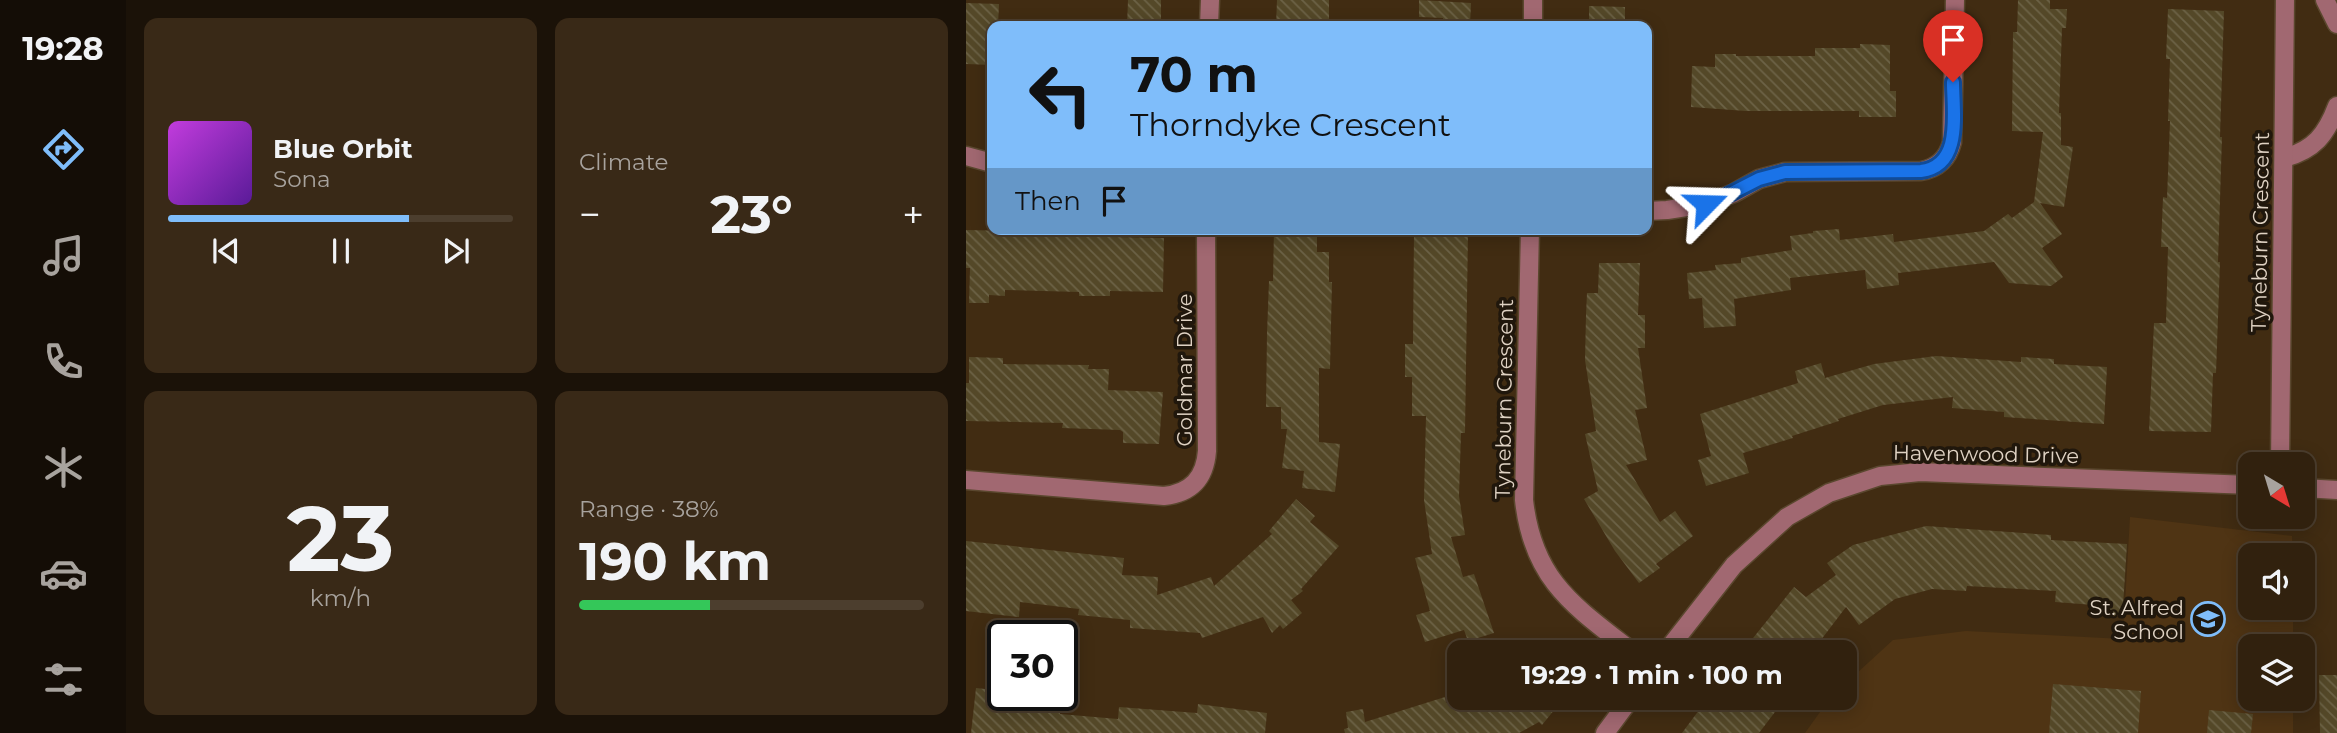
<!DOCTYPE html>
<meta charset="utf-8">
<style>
:root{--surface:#31210e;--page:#392917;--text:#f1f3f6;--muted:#a8a39e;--line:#4c3e2e;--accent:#7fbdfa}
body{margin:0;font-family:Montserrat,sans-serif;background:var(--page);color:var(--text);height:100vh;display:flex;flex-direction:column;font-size:26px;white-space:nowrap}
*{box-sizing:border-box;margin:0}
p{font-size:23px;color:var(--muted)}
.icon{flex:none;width:38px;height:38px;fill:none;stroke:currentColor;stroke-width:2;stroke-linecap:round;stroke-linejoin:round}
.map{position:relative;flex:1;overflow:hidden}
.sheet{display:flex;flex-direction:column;gap:18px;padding:18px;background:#1b1208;width:840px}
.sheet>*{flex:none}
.banner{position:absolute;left:21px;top:21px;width:665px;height:214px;border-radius:14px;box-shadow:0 4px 18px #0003,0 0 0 2px var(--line);background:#7fbdfa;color:#111;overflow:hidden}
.needle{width:46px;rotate:142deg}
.controls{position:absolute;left:1272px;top:452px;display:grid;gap:14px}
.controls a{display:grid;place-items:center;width:77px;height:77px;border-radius:14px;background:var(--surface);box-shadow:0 4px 18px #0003,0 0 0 2px var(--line);font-size:35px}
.speed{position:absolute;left:21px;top:620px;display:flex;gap:14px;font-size:35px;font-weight:700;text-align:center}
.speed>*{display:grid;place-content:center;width:91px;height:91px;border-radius:50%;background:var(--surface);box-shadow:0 4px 18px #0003,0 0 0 2px var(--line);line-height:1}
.speed .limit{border:4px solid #111;border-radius:10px;background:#fff;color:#111}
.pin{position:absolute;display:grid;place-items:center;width:60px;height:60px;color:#fff;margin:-72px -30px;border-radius:50% 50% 50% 0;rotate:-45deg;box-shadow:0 0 7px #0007}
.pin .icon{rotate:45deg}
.me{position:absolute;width:77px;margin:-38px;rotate:68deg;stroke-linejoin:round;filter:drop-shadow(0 0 5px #0008)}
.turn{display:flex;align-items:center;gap:24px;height:147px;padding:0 28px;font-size:32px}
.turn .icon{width:91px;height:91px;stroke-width:2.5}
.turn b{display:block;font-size:49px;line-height:60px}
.then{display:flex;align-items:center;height:66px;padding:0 28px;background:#0003;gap:14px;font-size:26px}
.big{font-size:52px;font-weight:700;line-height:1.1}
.sheet .card{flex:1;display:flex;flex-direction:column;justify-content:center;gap:10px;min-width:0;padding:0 24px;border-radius:14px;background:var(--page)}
.sheet .dial{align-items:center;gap:0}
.dial b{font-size:91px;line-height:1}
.song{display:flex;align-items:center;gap:21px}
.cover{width:84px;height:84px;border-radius:10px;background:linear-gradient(135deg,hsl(290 70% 55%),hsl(270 70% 35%))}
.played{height:7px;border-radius:4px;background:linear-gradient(90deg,var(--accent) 70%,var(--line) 70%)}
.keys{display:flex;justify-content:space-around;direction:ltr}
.heat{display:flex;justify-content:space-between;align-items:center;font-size:38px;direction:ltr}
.charge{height:10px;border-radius:5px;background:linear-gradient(90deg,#34c759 38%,var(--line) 0)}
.sheet .tiles{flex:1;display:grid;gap:18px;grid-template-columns:repeat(2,1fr)}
.trip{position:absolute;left:481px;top:640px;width:410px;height:70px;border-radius:14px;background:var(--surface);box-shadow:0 4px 18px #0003,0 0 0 2px var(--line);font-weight:700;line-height:70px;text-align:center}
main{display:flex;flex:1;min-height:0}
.menu{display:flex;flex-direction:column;width:126px;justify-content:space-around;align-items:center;background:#140d06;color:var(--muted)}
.menu .icon{width:49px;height:49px}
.menu .selected{color:var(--accent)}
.menu b{font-size:32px;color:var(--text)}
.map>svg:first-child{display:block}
.built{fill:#4f3414}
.building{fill:url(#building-back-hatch)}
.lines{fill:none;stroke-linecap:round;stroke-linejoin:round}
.minor-casing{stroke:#5a472e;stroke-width:21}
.minor{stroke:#a16871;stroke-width:18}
.route-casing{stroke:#114b97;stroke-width:18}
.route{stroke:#1a73e8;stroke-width:12}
.labels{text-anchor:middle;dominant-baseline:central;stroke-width:7;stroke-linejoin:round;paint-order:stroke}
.street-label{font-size:21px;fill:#dfd2c3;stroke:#20170c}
.poi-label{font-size:21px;fill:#dfd2c3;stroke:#20170c;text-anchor:end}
</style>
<main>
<nav class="menu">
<b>19:28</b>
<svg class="icon selected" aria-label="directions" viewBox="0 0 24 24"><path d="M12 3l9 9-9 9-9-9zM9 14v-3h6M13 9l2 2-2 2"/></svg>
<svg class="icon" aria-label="music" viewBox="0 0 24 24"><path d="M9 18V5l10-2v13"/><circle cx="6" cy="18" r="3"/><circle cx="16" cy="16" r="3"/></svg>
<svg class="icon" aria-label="phone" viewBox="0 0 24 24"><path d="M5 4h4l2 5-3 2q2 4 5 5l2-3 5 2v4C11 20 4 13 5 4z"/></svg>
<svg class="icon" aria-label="climate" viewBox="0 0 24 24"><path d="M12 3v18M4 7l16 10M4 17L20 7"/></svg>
<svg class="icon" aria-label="car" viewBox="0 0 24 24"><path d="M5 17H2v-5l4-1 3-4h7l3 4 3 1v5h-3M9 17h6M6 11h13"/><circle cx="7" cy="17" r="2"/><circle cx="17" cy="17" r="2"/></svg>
<svg class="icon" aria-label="filters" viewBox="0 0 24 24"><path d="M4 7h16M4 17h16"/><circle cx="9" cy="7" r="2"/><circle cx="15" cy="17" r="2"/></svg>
</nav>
<section class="sheet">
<div class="tiles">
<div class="card">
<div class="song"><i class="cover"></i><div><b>Blue Orbit</b><p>Sona</p></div></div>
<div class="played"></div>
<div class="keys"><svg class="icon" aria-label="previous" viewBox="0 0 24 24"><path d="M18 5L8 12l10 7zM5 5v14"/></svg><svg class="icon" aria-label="pause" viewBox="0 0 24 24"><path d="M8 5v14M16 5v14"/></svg><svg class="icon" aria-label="next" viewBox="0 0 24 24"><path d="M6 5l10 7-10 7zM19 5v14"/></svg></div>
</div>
<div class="card"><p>Climate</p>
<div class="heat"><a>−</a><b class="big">23°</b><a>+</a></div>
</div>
<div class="card dial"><b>23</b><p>km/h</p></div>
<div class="card"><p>Range · 38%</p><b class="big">190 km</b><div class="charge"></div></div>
</div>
</section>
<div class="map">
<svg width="1371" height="733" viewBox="0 0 1371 733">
<defs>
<pattern id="building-back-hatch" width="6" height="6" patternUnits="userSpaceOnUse" patternTransform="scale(1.75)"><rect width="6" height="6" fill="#544828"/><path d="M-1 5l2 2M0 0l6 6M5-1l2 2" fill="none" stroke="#6c6246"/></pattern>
</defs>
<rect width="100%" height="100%" fill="#412c12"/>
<path class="built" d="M1164,517l162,19 1,19h-43v52h43v39h-43v52h43v35h-488l25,-35h14l1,-14 48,-44 73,-9 157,8z"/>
<g class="building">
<path d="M162,0h33v26h-34z"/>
<path d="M311,0h52v26h-53z"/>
<path d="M453,0l52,3 -1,23h-27v-8l-24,-1z"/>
<path d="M1052,0h32v9h17l-1,19h-4l-3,85h2v32l12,2 -9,60 -24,-4 22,31 -20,14 21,29 -12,9 -42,-3 -15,-21 -96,11 1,12 -32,4 -2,-19 -75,8 1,12 -57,9 2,27 -32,2 -2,-30 -13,1 -2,-26 29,-3 -1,-5 26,-2v-5l51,-8 -2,-14 23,-3v-2l26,-2 1,11 53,-6 1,8 90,-11 24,-17 4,4 22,-16 9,-70 -31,-1 1,-99h4z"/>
<path d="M0,3l33,1 -1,22h-6v39l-26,-1z"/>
<path d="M623,6l36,1v19h-36z"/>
<path d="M1202,9l56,2 -4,126h2l-4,125h2l-4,111h-3l-2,59 -62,-1 5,-108h12l2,-76h-7l2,-50 4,1 3,-77h-2l2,-62h-4z"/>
<path d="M894,44l30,1v46h6v26h-37v-6h-113l-55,-4 1,-41 23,1v-13h21v2h79v-8h45z"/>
<path d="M46,229h47v4l52,1v3l53,1 -1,54 -53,-1v5h-31v-4l-74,-2v6l-16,-1v8h-20l1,-35h-4v-38l46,1z"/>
<path d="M308,229h43v23h12v30h3l-2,87 -11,-1v74l21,2 -5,48 -33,-4 2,-17 -22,-3 5,-39h-6v-22h-15l1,-74 2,-52h4z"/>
<path d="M448,232h54l-3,201h-4l-2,63 6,39 -14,2 12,40 11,-3 20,59 -26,8 -4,-11 -39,12 -9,-27 14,-4 -15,-53 17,-4 -8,-54 2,-84h-14v-39h-7v-33h8z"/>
<path d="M633,263h41l-2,52h7v33h-7l9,60 -12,2 12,50 -21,5 34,57 15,-11 18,25 -37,28 4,4 -21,15 -24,-32 -31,-52 14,-8 -13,-57 11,-3 -11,-71 1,-45 1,-22h11z"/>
<path d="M970,356l85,6v-5l33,2v5l53,3 -3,57 -100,-7v-5l-52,-4 1,-11 -70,8 -45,14 1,2 -47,15 1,2 -50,15 6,20 -43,13 -8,-26 13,-4 -11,-42 98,-31 -3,-12 26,-8 4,15 49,-14z"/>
<path d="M3,357l34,1v6l86,1 -1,4h21l-1,21 55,2 -4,52 -36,-1v-11l-3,-2 -58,-2 1,-5 -97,-2v-38h3z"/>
<path d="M330,499l19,17 -5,6 29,24 -38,43 2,2 -12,9 11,13 -19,16 -3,-4 -8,8 -9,-16 -61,21 -2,-5 -70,-5v-8l-52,-5 1,-6 -59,-7 -1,15 -53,-6v-70l158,17 -2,17 36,2 -1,18 54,-18 3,9 58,-52 -3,-3z"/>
<path d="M960,526l125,9v5l76,4 -4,62h-2l-1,10 -26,-1v-10l-39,-3 1,-11 -89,-5 -1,5 -34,-2 -37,10 -36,26 -13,-18 -35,46h-70l53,-66 12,10 30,-22 -9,-12 26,-18z"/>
<path d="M1353,675h18v58h-17z"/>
<path d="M1087,684l88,7 -3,42h-89z"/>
<path d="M10,688l27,3v4l58,6 -1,13 58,5 1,-12 78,6 1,-9 69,9 -2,20h-294z"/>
<path d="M479,697l1,6 10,-5h41l6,12 22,-12h39l-22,27 -3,-3 -20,11h-174l-1,-4 4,-1 -2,-16 17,-3 2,13z"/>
<path d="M742,698h57l13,10 -19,25h-77z"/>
<path d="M1243,710l44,4 -2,19h-44z"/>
</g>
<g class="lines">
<g class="minor-casing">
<g id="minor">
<path d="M1359,0l12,24"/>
<path d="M243,26l1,-26"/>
<path d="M567,26v-26"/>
<path d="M0,156l26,7"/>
<path d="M1318,158c30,-8 42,-23 53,-52"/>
<path d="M681,211l20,-1 39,-6 28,-11 25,-14 26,-7 136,-1c17,-3 27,-13 31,-29l3,-142"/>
<path d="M564,229l-6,271c9,81 50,106 110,153"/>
<path d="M1314,464l5,-464"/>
<path d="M0,480l198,16c27,-3 41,-18 43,-45l-1,-222"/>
<path d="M1337,488l34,2"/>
<path d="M699,653l69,-88 53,-48 42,-24 51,-17 40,-4 330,13"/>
<path d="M639,733l26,-35"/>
</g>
</g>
<use href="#minor" class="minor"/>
</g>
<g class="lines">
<g class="route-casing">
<path id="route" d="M740,204l14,-5 39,-20 26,-7 136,-1c42,-5 32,-59 32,-89"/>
</g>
<use href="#route" class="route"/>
</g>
<defs>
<g id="school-ring" transform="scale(1.75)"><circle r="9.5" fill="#20170c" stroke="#7fbdfa" stroke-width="1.5"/><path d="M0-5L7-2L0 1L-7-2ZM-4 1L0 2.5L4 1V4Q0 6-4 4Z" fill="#7fbdfa"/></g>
</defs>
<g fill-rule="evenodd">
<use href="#school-ring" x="1242" y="619"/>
</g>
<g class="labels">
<g class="street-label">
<text transform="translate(1294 232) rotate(-89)">Tyneburn Crescent</text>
<text transform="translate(218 370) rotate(-90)">Goldmar Drive</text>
<text transform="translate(538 399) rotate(-89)">Tyneburn Crescent</text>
<text transform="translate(1020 454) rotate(1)">Havenwood Drive</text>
</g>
<g class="poi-label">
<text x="1218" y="607">St. Alfred<tspan x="1218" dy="24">School</tspan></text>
</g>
</g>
</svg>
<div class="controls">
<a><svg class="needle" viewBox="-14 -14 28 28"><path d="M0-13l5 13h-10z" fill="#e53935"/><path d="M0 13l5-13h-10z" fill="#a8a39e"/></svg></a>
<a><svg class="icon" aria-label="sound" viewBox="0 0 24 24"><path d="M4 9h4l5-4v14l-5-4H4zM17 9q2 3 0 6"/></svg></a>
<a><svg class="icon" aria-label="layers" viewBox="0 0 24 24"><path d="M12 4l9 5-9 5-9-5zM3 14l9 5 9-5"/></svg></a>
</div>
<div class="speed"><div class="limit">30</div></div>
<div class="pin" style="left:987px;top:82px;background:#d93025"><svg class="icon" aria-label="arrive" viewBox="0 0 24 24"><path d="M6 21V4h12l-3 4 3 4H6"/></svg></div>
<svg class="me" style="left:740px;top:204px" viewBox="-20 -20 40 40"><path d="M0-17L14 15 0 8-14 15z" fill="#1a73e8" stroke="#fff" stroke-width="4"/></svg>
<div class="trip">19:29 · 1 min · 100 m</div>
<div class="banner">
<div class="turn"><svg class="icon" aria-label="left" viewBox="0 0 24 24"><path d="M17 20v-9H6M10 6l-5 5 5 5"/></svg><div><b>70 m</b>Thorndyke Crescent</div></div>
<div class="then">Then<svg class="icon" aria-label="arrive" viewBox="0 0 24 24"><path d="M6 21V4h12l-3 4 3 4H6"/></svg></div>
</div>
</div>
</main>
